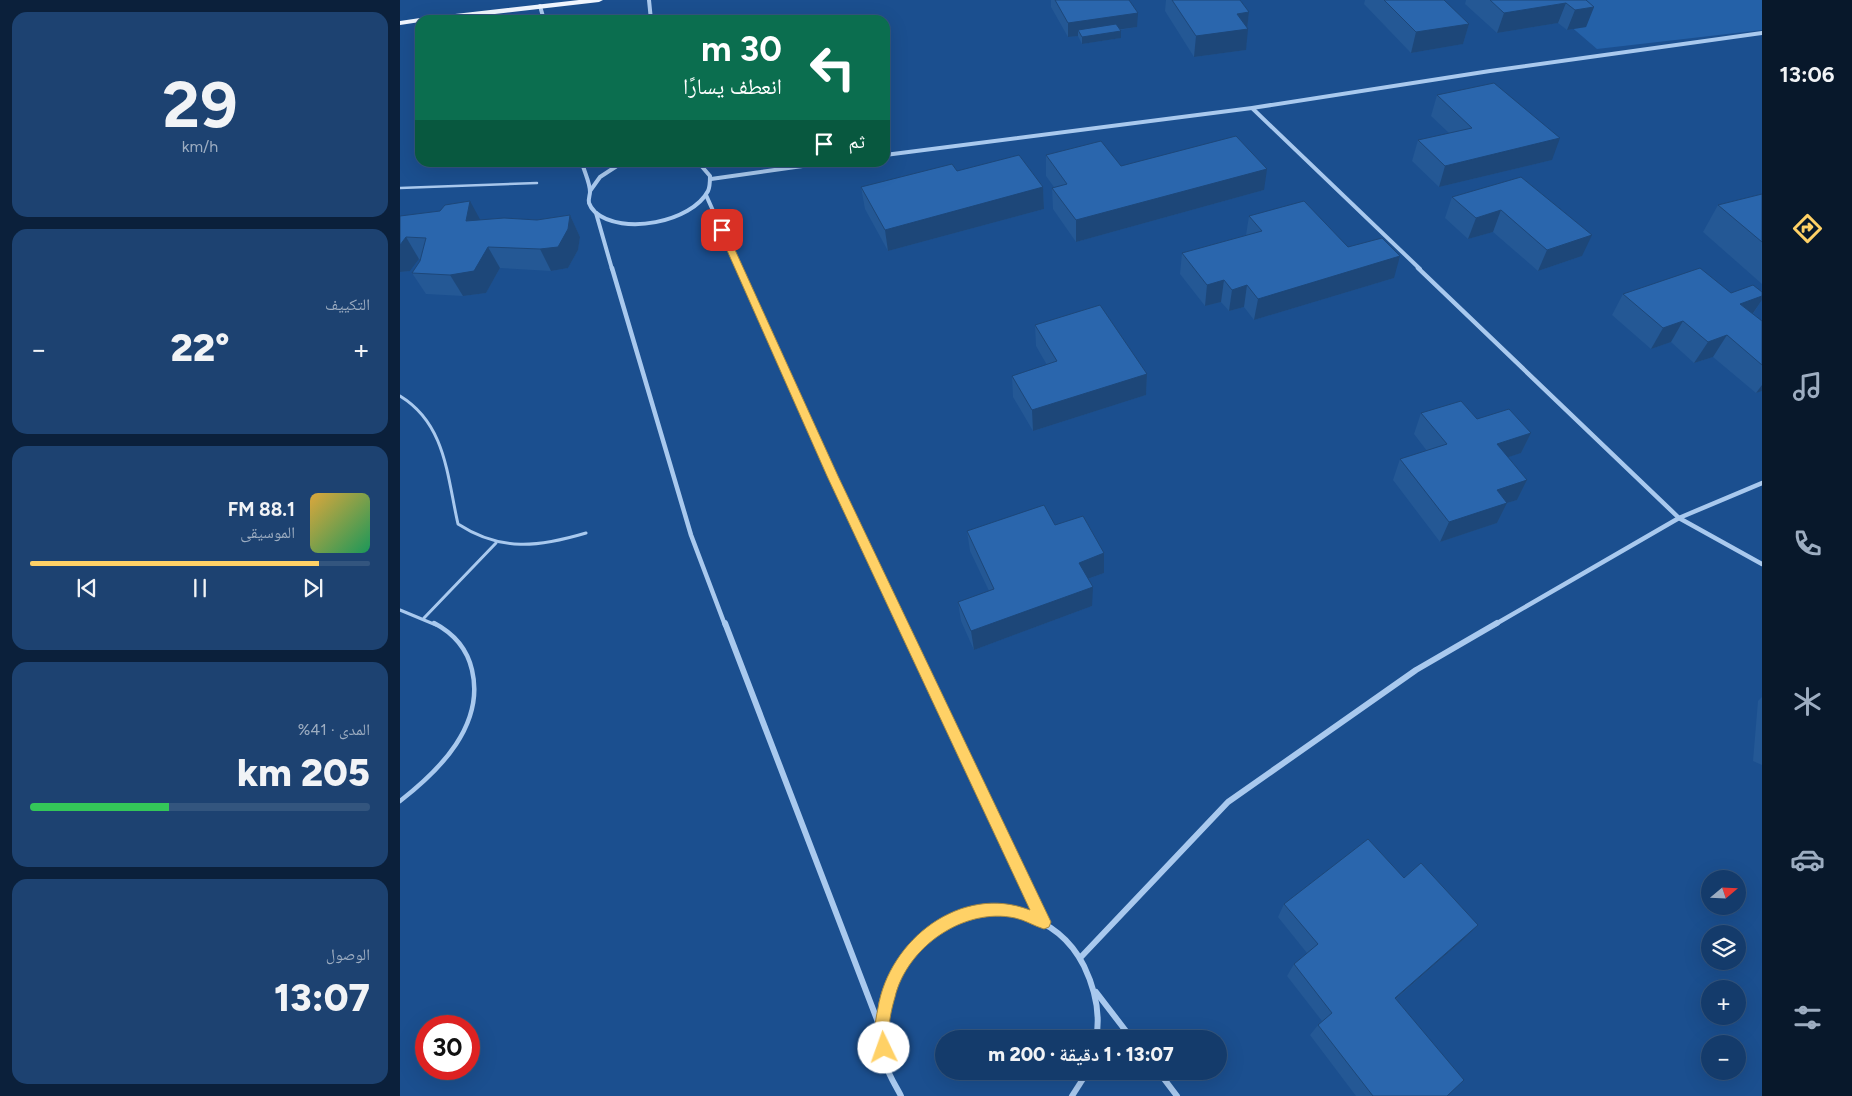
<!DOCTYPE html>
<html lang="ar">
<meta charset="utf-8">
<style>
:root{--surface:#143b6b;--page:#1d4271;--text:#f1f3f6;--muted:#9dadc1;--line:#33557e;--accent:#ffd166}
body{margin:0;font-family:Figtree,"Noto Naskh Arabic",sans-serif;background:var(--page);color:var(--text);direction:rtl;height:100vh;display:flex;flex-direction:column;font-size:19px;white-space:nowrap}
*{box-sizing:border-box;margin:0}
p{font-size:16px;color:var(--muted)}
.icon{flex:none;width:28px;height:28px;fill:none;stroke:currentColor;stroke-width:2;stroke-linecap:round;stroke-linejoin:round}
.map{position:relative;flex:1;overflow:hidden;direction:ltr}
.side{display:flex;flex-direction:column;gap:12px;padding:12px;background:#0b203b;width:400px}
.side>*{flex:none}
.banner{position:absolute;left:15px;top:15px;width:475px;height:152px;border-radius:15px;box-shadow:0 5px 20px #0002,0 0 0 1px var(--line);direction:rtl;background:#0b6e4f;color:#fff;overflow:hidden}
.needle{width:32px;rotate:71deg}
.controls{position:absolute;left:1301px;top:870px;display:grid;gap:10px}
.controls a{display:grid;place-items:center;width:45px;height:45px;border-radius:50%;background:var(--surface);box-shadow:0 5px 20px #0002,0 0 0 1px var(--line);font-size:25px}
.speed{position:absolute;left:15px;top:1015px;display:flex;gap:10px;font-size:25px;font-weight:700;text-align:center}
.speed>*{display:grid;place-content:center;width:65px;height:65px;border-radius:50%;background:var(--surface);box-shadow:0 5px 20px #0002,0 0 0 1px var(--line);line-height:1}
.speed .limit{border:8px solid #d22;background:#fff;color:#111}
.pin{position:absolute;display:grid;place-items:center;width:42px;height:42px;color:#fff;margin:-21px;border-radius:10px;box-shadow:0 2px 8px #0006}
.me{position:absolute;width:55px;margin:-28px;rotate:357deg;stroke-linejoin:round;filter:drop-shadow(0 0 4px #0008)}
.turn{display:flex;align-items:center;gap:18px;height:105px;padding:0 25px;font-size:22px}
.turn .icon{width:65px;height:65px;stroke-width:2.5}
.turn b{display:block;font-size:35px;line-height:42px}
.then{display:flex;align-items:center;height:48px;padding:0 25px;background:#0003;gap:10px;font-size:19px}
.big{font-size:38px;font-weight:800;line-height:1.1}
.side .card{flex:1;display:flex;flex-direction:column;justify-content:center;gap:8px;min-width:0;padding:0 18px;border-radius:15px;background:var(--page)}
.side .dial{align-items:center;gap:0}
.dial b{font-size:65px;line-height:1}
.song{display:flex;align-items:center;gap:15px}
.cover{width:60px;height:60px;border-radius:8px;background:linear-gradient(135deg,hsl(40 70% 55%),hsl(150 70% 35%))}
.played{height:5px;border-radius:2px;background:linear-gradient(90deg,var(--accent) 85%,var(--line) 85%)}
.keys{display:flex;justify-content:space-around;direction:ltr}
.heat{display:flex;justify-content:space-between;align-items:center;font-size:28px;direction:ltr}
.charge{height:8px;border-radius:4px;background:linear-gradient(90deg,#34c759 41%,var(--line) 0)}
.trip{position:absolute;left:535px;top:1030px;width:292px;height:50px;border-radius:25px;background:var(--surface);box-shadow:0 5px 20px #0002,0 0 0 1px var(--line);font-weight:800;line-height:50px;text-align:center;direction:rtl}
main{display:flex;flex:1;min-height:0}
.menu{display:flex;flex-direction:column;width:90px;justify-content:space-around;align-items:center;background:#08182b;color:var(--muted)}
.menu .icon{width:35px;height:35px}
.menu .active{color:var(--accent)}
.menu b{font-size:22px;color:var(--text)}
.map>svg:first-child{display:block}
.green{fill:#2461a8}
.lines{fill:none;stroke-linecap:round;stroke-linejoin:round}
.lane-far2{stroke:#a9c9ee;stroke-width:2.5}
.lane-far1{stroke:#a9c9ee;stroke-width:3}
.lane{stroke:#a9c9ee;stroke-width:4.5}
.street-far2{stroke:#a9c9ee;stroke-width:4}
.street-far1{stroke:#a9c9ee;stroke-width:4.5}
.street{stroke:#a9c9ee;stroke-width:6}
.primary{fill:#f0f6ff;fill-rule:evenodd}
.wall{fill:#245895}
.shaded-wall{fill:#1d4779}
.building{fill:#2a66ad;stroke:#1d4779}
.route{fill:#ffd166;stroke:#a68842}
</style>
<main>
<nav class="menu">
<b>13:06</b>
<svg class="icon active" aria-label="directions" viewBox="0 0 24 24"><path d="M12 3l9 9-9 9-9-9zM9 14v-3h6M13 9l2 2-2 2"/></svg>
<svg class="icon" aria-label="music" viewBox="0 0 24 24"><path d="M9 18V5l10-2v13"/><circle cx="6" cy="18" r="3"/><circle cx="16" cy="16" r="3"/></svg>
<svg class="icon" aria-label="phone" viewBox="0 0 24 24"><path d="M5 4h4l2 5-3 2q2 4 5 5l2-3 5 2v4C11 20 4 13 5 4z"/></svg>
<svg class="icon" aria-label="climate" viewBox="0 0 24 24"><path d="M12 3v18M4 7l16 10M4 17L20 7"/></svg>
<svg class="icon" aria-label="car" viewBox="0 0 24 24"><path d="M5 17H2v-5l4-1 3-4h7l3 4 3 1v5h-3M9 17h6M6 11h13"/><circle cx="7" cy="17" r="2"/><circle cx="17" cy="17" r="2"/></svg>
<svg class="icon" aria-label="filters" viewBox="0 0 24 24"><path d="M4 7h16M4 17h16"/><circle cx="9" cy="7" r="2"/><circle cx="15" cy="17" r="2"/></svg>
</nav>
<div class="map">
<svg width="1362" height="1096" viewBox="0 0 1362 1096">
<rect width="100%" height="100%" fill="#1b4f8f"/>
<path class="green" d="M1140,0h222v30l-165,19z"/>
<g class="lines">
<path class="lane-far2" d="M0,188l137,-5"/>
<g class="lane-far1">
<path d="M0,396c46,28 47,80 58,128 43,28 81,23 128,9"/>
<path d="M0,610l36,15"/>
<path d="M24,618l72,-75"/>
</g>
<path class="lane" d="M0,801c40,-31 85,-76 72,-131 -5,-22 -19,-37 -38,-47"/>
<g class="street-far2">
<path d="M249,0l2,20"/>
<path d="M140,6l4,14"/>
<path d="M852,108l168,161"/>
<path d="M485,155l367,-47 238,-37 272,-38"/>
<path d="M182,162c2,10 8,20 8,30 0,3 -2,7 -1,11 1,3 4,7 6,9 27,24 97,10 113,-21 2,-4 2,-11 2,-15l-12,-14"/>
<path d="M311,179l120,-17"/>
<path d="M190,191l10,-14 23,-15"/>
<path d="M306,195l33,74"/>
<path d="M196,213l16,56"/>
</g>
<g class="street-far1">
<path d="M212,268l79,267 34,90"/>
<path d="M339,268l164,357"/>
<path d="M1018,268l261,250 83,46"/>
<path d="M1094,625l185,-107 83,-35"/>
</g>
<g class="street">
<path d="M325,623l156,407"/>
<path d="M502,623l141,299"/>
<path d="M681,957l147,-155 188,-132 81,-47"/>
<path d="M696,992l36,47"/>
<path d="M758,1071l19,25"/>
<path d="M501,1096c-5,-10 -12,-20 -15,-31 -19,-84 46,-169 135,-150 28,7 50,25 63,51 11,23 17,47 12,73"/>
<path d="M672,1096l16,-25"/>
</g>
<path class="primary" d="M179,0h24l-4,2 -156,18h-23v2l-20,3v-4l20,-3z"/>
</g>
<g class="wall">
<path d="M651,0h78l8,27 -17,3 1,8 -39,6 -4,-8 -10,1 -17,-30z"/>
<path d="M766,0h74l9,12 -2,15 -1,23 -52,7 -29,-46z"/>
<path d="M965,0h79l25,24 -6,20 -52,9 -47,-49z"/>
<path d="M1066,0h120l8,7 -8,20 -19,3 -9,-7 -61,10 -32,-29z"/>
<path d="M1037,95l115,65 -113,27 -27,-26 6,-21 31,-7 -18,-17z"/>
<path d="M646,155l75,11 143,24 -188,52 -23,-33 -1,-21 2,-1 -8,-11z"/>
<path d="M1121,177l61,79 -44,15 -45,-39 -25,7 -23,-21 7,-21z"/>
<path d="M461,187h182l1,22 -156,42 -23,-42z"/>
<path d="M1362,194v90l-59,-52 15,-27z"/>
<path d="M170,215l10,22 -2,13 -10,18 -17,3 -51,-3 -14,25 -23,3 -37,-2 -14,-21 8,-12 1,-2h-2l-9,12 -10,1v-56l80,4h57z"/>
<path d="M849,216l99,31 46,31 -140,42 -10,-13 -15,4 -8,-9 -16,4 -25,-32 2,-21 64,-18z"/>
<path d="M1331,293l31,7 -9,14 9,7v70l-6,2 -43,-36 -19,6 -23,-21 -20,7 -39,-34 11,-21z"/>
<path d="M635,325l112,49 -1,21 -113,36 -20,-34 -1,-21 35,-11 -11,-19z"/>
<path d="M1021,413l56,6 54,14 -10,20 -13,4 19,23 -10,20 -10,3 -10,20 -57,19 -47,-62 7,-21 27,-8 -13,-17z"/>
<path d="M655,525l49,48 -16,6 4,27 -118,44 -13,-29 -3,-19 31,-11 -19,-40 -3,-20z"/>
<path d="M1362,697v68l-9,-4 5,-60z"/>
<path d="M1004,878l74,47 -13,13 -69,61 51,97h-91l-46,-61 8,-10 4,-4 -35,-45 7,-12 13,-11 -29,-36 6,-13z"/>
</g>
<g class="shaded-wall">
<path d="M1166,3l-8,20 -61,10 7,-20z"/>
<path d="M1194,7l-8,20 -19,3 8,-20z"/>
<path d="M849,12l-2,17h1l-2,21 -52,7 2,-21 41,-22z"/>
<path d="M738,13l-1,14 -56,8 -3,-5v6l-10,1v-14z"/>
<path d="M1069,24l-6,20 -52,9 5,-21z"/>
<path d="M721,31v7l-39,6v-7z"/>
<path d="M1160,138l-8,22 -113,27 6,-21z"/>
<path d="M867,169l-3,21 -188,52v-22z"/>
<path d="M643,187l1,22 -156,42 -3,-21z"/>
<path d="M70,201l12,22 -16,-2z"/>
<path d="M1101,210l-8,22 -25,7 8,-21z"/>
<path d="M170,215l10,22 -2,13 -10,18 -17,3 -11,-22z"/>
<path d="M1192,235l-10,21 -44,15 9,-21z"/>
<path d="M6,237l13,22 -9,12 -10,1v-27z"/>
<path d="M88,247l12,21 -14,25 -23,3 -13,-21z"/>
<path d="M1000,256l-6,22 -140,42 4,-21z"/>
<path d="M824,280l-3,22 -16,4 2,-21z"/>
<path d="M847,285l-3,22 -15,4 3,-21z"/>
<path d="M1362,296v4l-11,16 -11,-12z"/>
<path d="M1283,321l-12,21 -20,7 12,-21z"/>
<path d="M1327,335l-14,22 -19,6 14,-21z"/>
<path d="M747,374l-1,21 -113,36 -1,-21z"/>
<path d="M1362,385v6l-6,2z"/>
<path d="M1131,433l-10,20 -34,11 10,-20z"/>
<path d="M1127,480l-10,20 -10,3 -10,20 -57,19 9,-20 48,-32z"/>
<path d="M704,553v20l-25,9v-19z"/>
<path d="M693,587l-1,19 -118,44 -3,-19z"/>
<path d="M1078,925l-13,13 -80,70 10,-10z"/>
</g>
<g class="building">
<path d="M655,0h74l9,13 -70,10z"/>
<path d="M772,0h68l9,12 -12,2 11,15 -52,7z"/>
<path d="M984,0h60l25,24 -53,8z"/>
<path d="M1090,0h96l8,7 -19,3 -9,-7 -62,10z"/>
<path d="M716,24l5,7 -39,6 -4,-7z"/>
<path d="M1094,83l66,55 -115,28 -27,-26 54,-12 -35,-33z"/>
<path d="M836,136l31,33 -191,51 -24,-32 15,-4 -21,-29 55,-14 20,25z"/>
<path d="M619,155l24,32 -158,43 -24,-43 91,-23 5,7z"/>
<path d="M1121,177l71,58 -45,15 -46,-40 -25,8 -24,-21z"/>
<path d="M1362,194v48l-44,-37z"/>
<path d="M70,201l-4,20 38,-3 33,2 33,-5 -2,14 -10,18 -18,2 -52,-2 -14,24 -24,4 -38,-2 8,-12 6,-23 -20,-1 -6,8v-29l40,-5 5,-6z"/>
<path d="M904,201l44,46 34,-9 18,18 -142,43 -11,-14 -15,5 -8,-10 -17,5 -25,-32 80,-22 -13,-15z"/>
<path d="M1300,268l31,25 22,-8 9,7v4l-22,8 22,17v44l-35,-30 -19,7 -25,-21 -20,7 -40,-34z"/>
<path d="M700,305l47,69 -115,36 -20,-34 45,-15 -22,-36z"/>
<path d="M1061,401l16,18 32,-10 22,24 -34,11 30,36 -30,10 10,13 -58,19 -49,-63 47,-15 -26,-31z"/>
<path d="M644,505l11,20 28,-9 21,37 -25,10 14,24 -122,44 -13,-29 36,-13 -27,-58z"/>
<path d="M968,839l36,39 17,-15 57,62 -83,73 69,82 -17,16h-74l-55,-71 14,-12 -38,-49 24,-20 -34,-40z"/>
</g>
<path class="route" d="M319,228l7,2 112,246 213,446 -2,5 -5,2c-10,-3 -19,-9 -29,-11 -51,-11 -108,29 -120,79 -3,10 -6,23 -6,34 0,8 4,14 0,22l-5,2 -6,-2c-6,-15 -3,-30 0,-45 11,-68 83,-125 152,-98l-203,-434 -109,-246z"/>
</svg>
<div class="controls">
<a><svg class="needle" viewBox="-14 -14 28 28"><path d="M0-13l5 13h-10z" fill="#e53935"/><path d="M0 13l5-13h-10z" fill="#9dadc1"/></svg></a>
<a><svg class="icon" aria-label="layers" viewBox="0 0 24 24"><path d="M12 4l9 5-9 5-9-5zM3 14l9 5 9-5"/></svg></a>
<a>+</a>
<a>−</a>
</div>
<div class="speed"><div class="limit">30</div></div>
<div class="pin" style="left:322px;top:230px;background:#d93025"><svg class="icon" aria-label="arrive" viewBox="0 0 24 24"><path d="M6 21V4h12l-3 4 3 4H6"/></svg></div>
<svg class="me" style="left:484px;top:1048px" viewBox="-20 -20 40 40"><circle r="19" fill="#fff"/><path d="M0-13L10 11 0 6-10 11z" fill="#ffd166"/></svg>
<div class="trip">13:07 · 1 دقيقة · 200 m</div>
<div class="banner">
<div class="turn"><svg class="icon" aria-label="left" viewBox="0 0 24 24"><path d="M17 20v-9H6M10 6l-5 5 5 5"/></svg><div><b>30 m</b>انعطف يسارًا</div></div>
<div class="then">ثم<svg class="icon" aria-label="arrive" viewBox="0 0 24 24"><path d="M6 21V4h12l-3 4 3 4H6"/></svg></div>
</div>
</div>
<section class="side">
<div class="card dial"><b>29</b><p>km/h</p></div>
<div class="card"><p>التكييف</p>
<div class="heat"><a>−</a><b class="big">22°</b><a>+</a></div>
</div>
<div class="card">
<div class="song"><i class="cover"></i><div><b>88.1 FM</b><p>الموسيقى</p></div></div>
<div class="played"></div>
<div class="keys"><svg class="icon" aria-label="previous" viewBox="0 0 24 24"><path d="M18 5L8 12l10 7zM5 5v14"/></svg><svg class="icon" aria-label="pause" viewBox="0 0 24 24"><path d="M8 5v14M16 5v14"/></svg><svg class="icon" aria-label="next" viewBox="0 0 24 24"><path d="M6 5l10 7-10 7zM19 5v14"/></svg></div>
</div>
<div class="card"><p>المدى · 41%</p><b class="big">205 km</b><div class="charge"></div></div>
<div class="card"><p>الوصول</p><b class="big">13:07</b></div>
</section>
</main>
